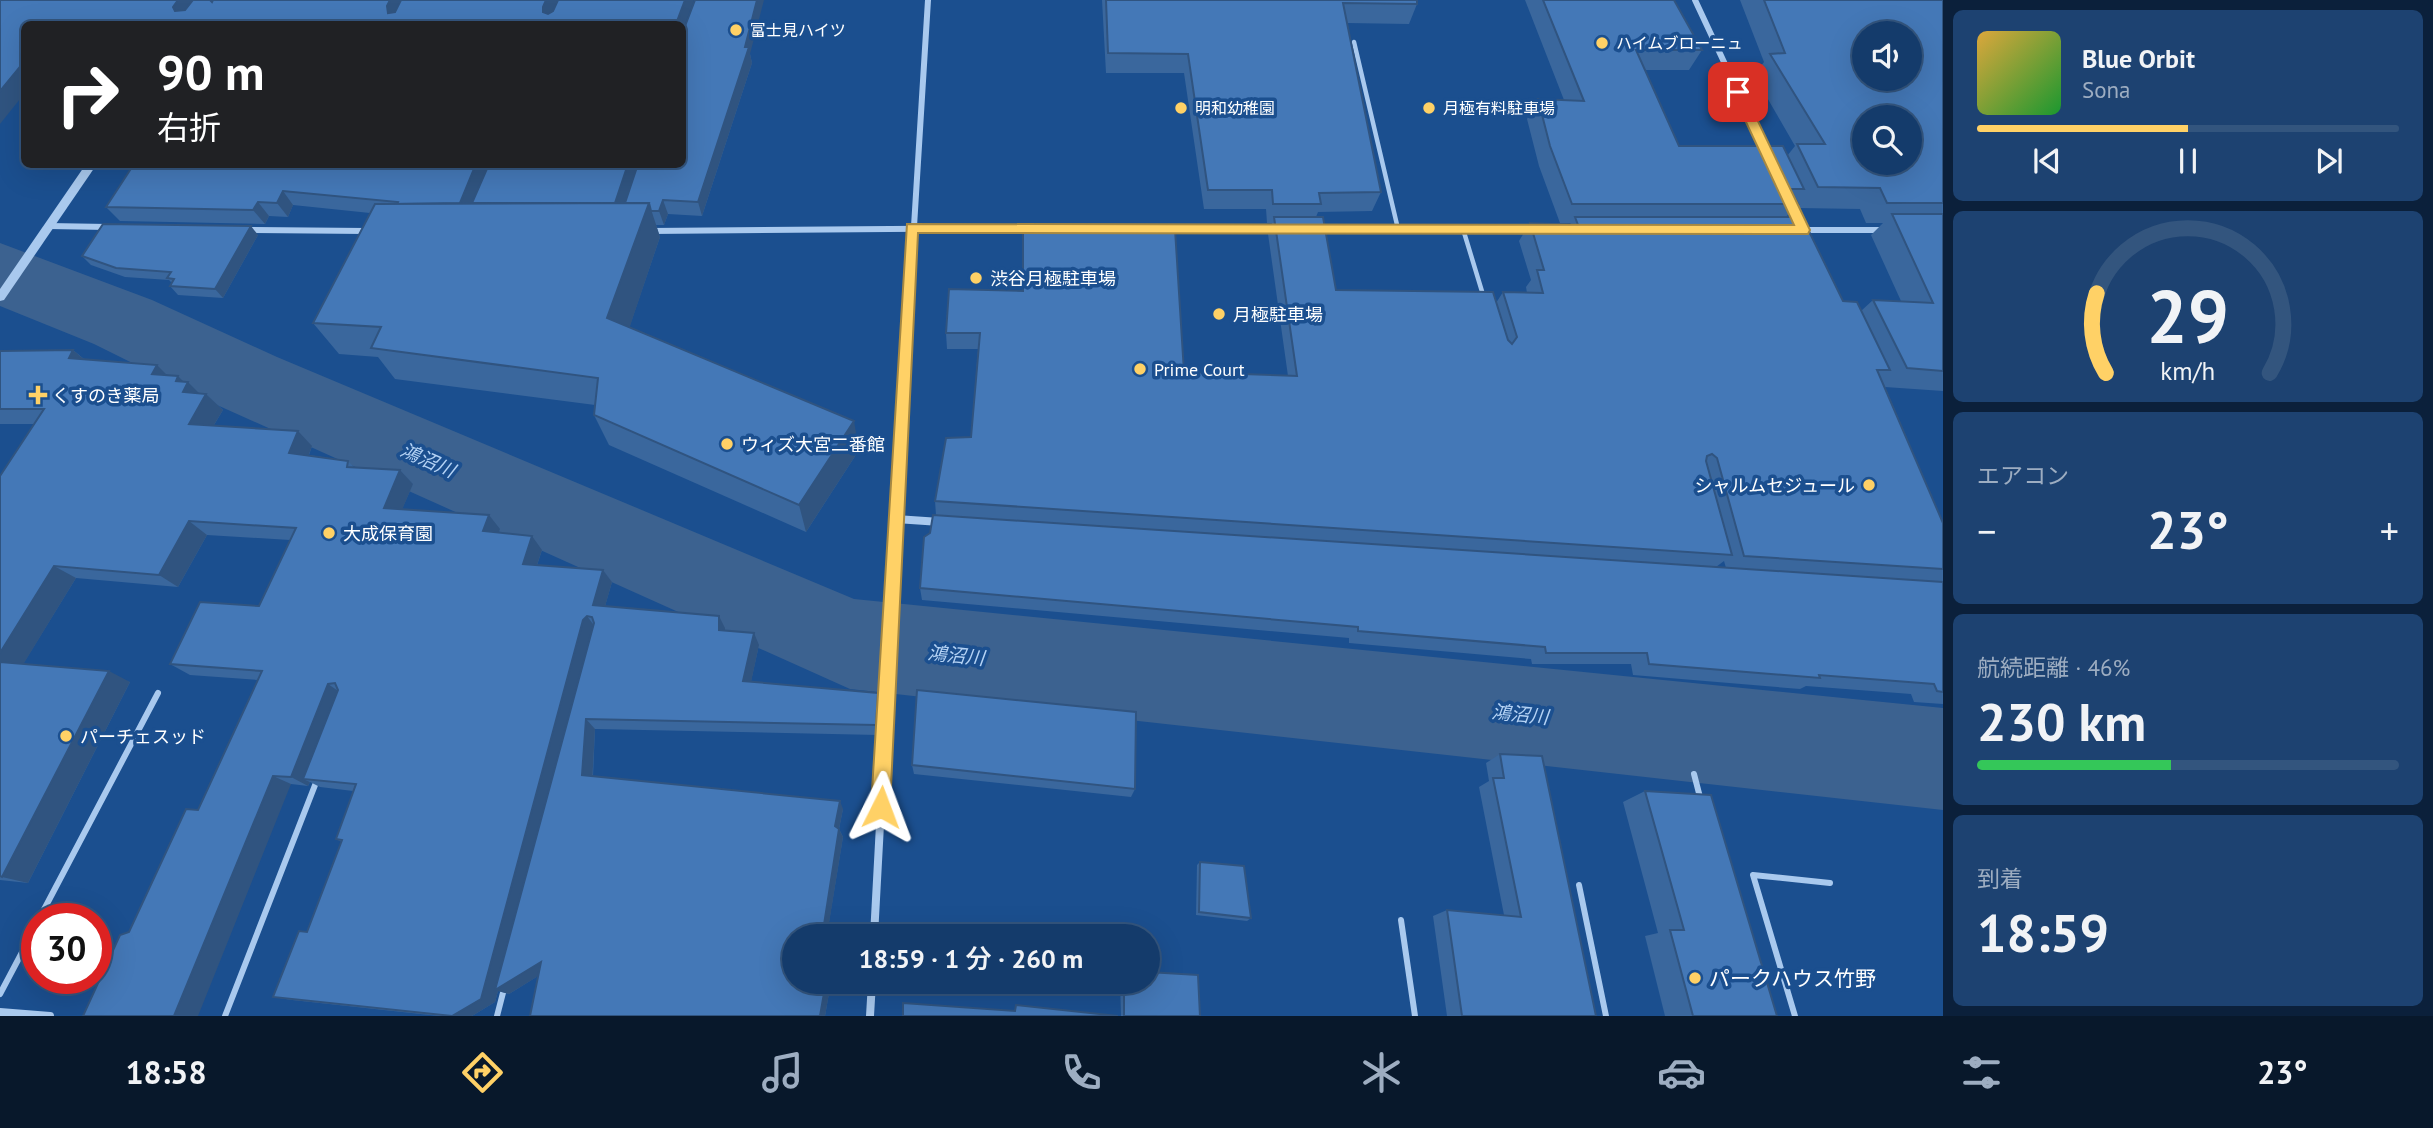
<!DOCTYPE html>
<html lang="ja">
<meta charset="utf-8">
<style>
:root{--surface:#143b6b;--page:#1d4271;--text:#f1f3f6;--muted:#9dadc1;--line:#33557e;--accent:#ffd166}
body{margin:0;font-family:"PT Sans","Noto Sans JP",sans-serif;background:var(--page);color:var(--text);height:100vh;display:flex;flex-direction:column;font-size:26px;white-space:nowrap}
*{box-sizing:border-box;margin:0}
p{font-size:23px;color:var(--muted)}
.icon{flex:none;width:38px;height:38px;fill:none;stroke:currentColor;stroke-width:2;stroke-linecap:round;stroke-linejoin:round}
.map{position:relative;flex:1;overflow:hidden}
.sheet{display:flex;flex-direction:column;gap:10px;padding:10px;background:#0b203b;width:490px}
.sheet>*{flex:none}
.banner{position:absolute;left:21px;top:21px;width:665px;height:147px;border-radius:10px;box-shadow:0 7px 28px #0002,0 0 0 2px var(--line);background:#202124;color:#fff;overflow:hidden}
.controls{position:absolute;left:1852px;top:21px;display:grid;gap:14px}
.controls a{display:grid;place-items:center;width:70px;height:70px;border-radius:50%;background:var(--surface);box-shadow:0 7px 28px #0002,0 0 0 2px var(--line);font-size:35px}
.speed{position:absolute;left:21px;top:903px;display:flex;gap:14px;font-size:35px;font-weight:700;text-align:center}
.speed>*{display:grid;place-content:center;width:91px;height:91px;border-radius:50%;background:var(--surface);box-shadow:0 7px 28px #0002,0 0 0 2px var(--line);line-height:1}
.speed .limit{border:10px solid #d22;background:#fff;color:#111}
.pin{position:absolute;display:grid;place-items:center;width:60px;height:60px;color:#fff;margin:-30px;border-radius:14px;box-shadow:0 4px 10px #0006}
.me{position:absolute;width:77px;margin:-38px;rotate:3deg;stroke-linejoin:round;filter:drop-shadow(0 0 5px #0008)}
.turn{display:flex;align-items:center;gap:24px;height:147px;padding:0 21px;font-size:32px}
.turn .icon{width:91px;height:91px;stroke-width:2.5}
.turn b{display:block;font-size:49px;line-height:60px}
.big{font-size:52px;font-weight:600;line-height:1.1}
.sheet .card{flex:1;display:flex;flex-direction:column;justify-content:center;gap:10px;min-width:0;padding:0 24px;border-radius:10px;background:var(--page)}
.sheet .dial{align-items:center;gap:0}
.dial svg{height:182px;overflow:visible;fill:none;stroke:var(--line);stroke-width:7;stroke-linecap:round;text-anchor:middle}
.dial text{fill:var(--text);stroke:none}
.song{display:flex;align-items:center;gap:21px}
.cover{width:84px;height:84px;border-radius:10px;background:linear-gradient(135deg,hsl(40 70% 55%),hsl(130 70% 35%))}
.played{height:7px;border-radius:4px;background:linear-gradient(90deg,var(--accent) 50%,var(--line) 50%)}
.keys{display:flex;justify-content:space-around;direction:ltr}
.heat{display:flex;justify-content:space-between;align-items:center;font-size:38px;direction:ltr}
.charge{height:10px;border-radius:5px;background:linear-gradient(90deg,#34c759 46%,var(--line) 0)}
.trip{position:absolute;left:782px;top:924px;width:378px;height:70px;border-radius:35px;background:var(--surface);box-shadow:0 7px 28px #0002,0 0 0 2px var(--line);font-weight:600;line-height:70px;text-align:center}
.dock{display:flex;height:112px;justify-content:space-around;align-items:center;background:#08182b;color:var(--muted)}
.dock .icon{width:49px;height:49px}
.dock .on{color:var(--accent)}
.dock b{font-size:32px;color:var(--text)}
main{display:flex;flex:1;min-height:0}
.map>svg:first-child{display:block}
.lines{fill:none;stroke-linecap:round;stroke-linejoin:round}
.river{fill:#3c6290;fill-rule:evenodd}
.service-far1{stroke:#a9c9ee;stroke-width:4.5}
.service{stroke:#a9c9ee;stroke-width:6}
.minor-far1{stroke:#a9c9ee;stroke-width:6}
.minor{stroke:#a9c9ee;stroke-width:8}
.tertiary{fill:#a9c9ee;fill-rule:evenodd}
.wall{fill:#3a679d;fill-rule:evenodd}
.shaded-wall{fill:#305480}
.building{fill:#4478b7;stroke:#305480;stroke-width:2;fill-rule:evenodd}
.route{fill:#ffd166;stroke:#a68842;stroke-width:2}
.poi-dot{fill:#ffd166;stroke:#1b4f8f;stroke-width:2.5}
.labels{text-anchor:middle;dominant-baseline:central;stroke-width:7;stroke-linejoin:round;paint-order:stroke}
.far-poi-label{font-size:16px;fill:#fff;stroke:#1b4f8f;text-anchor:start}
.poi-label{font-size:18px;fill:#fff;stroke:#1b4f8f;text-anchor:start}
.water-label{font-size:19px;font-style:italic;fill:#b5d3f5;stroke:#1b4f8f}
.near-poi-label{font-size:21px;fill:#fff;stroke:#1b4f8f;text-anchor:start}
</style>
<main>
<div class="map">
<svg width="1943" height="1016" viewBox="0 0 1943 1016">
<rect width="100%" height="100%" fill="#1b4f8f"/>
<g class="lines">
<path class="river" d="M0,243l152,57 125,57 577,242 1089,109v102l-1093,-121 -633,-284 -123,-61 -94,-38z"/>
<g class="service-far1">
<path d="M1354,42l44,187"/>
<path d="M1463,229l21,69"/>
</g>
<g class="service">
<path d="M1694,774l7,27"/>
<path d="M1579,885l27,131"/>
<path d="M39,919l119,-226"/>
<path d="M1401,920l14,96"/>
<path d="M0,994l37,-70"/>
<path d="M225,1016l92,-236"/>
<path d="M497,1016l8,-31"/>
<path d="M1795,1016l-42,-141 77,8"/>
</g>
<g class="minor-far1">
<path d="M1695,0l72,154"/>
<path d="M48,226l60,1"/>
<path d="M1076,228l201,1"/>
<path d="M1317,229h216"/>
<path d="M246,230l121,1"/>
<path d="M1800,230h83"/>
<path d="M649,231l380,-3"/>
<path d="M901,437l27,-437"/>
</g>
<g class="minor">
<path d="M896,519l44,3"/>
<path d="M874,936l27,-501"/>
<path d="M0,1012l50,4"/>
<path d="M870,1016l2,-34"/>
</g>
<path class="tertiary" d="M86,164h11l-93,136 -4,1v-12z"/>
</g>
<g class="wall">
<path d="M1102,0h315v4l-8,20 -62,-1 34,169 -9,19 -54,1 -2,5 20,73 160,13 7,-11 24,1 -1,-6 5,-7 -12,-39 11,-18 40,1 1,-1h-11l-21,-57 -12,-47 11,-20 26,1 -39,-100h149l28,50 -13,20h-44l34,76 108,10 8,-10 -41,-71 10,-13 -24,-62h203v391l-58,-4 58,136v181l-29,-2 -3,-8 -105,-8 -6,3 -167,-14 -2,-11h-99l-1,-5 -182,-16v-5l-427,-38 -2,-12 10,-55 6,-18 -1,-14 36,-64 7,-88h-31l-1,-16 76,-42 1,-66 61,3 100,144 104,4 -20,-142 4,-11h-5l-1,-14h-62l-20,-136h-78zM1795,199l4,9 61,1 6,14h17l-12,12 30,66 -28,-1 -12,11 -18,-10 -57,-84 12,-13zM1724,561l2,7 -10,-1z"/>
<path d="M750,54l2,9 -50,153 -34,-2 -4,11h-8l4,12 -31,91 230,122 -53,82 -197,-87 -15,-30 1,-10 -200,-26 -17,-22 -39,-3 -26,-31 57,-110 -77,-8 -5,12 -19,-1 -4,8 -145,-3 -14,-14 28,-43h504z"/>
<path d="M258,235l-35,63 -45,-3 -8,-9 2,-3 -3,-3 -44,-3 -34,-12 -9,-9z"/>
<path d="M73,350l11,9 94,17 6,6h4l12,12h6l17,16 -9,15 98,21 -3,9 39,6 6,6 46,3 13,14 -11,25 98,20 -2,4 44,17 -5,15 66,5 9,12 -7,24 120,22v2l34,15 -8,36 129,22 -2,32 -283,-6 -2,47 250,33 -4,20 4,8 -16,97 -33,2 37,46 -6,34h-295l8,-40 -29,18 -11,-3 -3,11 -23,14h-33l-147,-16 -19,-3 34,-65 35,-90 -6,-3 17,-48 -33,-4 -10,-5 -2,4 -17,-2 -162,148 69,-122 60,-130 -68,-5 -20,-11 89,-58 31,-66 -83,-5 -29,52 -102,-9 -53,86 107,18 -102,201 -28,-3v-404l34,-52h-34v-73z"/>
<path d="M1500,754l96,262h-149l-14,-100 14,-6 57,5 -25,-128 10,-6 -3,-18z"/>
<path d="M912,765l223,24 -4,8 -217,-23z"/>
<path d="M1645,791l132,225h-112l-20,-80 13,-3 -35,-131z"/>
<path d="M1200,862l51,56 -4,3 -51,-6 1,-50z"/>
<path d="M1120,982h28l52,34h-79z"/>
</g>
<g class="shaded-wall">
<path d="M178,0h21l-14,24 -12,-17z"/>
<path d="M390,0h17l-12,22 -7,-9 -1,-7z"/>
<path d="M546,0h12l-9,24 -6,-12v-5z"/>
<path d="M685,0h9l-12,32v-8h-6z"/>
<path d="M757,0h7l-14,54 2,9 -50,153 -4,-14 47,-155z"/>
<path d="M24,62v32l-24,30v-33z"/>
<path d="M476,164h14l-20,49h-14z"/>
<path d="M628,164h10l-20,62 -6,-15z"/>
<path d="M283,191l10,14 -5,12 -11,-14z"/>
<path d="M663,200l5,14 -4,11 -5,-14z"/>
<path d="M258,202l11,14 -4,8 -12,-14z"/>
<path d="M649,203l11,34 -38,113 -15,-32z"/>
<path d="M251,226l7,9 -35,63 -8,-9z"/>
<path d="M73,350l19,16 -23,-8z"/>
<path d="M157,365l16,16 -21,-7z"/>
<path d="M178,376l9,9 1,-3 16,16 2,-4 17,16 -17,28 -17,-14 -6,-32 -7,-11z"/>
<path d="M854,421l5,29 -53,82 -7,-27z"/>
<path d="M298,431l14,15 -8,22 -15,-15z"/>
<path d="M400,470l13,14 -16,38 -13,-14z"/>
<path d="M489,515l11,14 -6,16 -11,-14z"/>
<path d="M189,521l18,14 -29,52 -19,-12z"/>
<path d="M532,536l10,14 -9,27 -10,-13z"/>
<path d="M54,566l22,12 -55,90 -21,-5v-10z"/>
<path d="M603,570l9,12 -10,35 -9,-12z"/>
<path d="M587,616l9,12 -55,334 12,5 -44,27 -11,-3 -3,11 -23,14h-20l131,-396z"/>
<path d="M719,616l6,12v13l-6,-11z"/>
<path d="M754,633l5,12 -10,47 -6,-11z"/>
<path d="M109,671l21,11 -102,201 -26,-6z"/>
<path d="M328,684l16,11 -41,84 7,3 -2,4 -17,-9z"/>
<path d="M878,693l2,10 -2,32 -2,-10z"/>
<path d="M586,719l9,10 -3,55 -10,-9z"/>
<path d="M273,776l18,8 -93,232h-24z"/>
<path d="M840,801l3,8 -5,25 -3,-8z"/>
<path d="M839,829l4,8 -16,99 -4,-5z"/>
<path d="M826,982h5l-6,34h-5z"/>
</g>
<g class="building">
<path d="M0,0h178l-5,7 2,4 10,-1 8,-10h17l2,2 1,-2h177l-3,6 1,7 7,-1 6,-12h145l-3,7v5l5,2 5,-3 5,-11h127l-9,24h-652v38l-24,29z"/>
<path d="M695,0h62l-12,47h4l-51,155 -35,-2 -4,11h-8l-2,-8h-24l13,-39h44v-130z"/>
<path d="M1106,0h311v4l-74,-1 38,189 -62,1 2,11h-48l-1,-14h-64l-20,-136 -80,-1z"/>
<path d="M1543,0h131l28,50h-66l43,96h104l21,43h-14l8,15h-226l-22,-58 -12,-47 46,2z"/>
<path d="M1764,0h179v203h-56l-7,-15 -62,-1 -21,-43h28l-55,-90 15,-1zM1864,33h45v46h-45zM1864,117h45v46h-45z"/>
<path d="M134,164h342l-16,39 -63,1 1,-2 -115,-11 -6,12 -19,-1 -5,8 -147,-3z"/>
<path d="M489,164h139l-13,39h-143z"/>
<path d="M649,203l-42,115 247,103 -55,84 -205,-90 4,-37 -227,-30 10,-21 -68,-4 62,-119z"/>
<path d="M1892,214h51v157l-36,-3 -34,-68 60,3z"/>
<path d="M1274,217h49l13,73 157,2 15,48 4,4 5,-7 -14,-45 40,1 -6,-23h7l-14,-47 48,2 -3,-8h227l41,84 14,1 33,68h-13l66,153v46l-199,-13 -27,-98 -5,-4 -5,2 -1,5 26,94 -797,-54 11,-63 25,-1 9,-104h-34l3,-44 74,2v-66l61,1v2l91,1 9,143 113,4z"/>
<path d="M103,224l148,2 -36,63 -45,-3 4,-7 -7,-1 4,-6 -55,-4 -34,-12z"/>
<path d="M73,350l-4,8 88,7 -5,9 26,2 -2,5 12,1 -5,10 23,2 -17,30 109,7 -9,22 59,8 -1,6 53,3 -16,38 105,7 -6,16 49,5 -9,28 80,6 -10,35 126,11v14l35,3 -11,48 135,12 -2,32 -290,-6 -4,56 258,26 -5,25 4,3 -16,102 8,5h-37v46h32l-6,34h-290l11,-54 -46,28 99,-367 -2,-6 -5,-1 -4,4 -102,379 -29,17 -179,-19 26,-66 8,1 35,-92 -6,-1 20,-55 -53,-5 35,-89 -3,-7 -7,1 -37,93 -18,-1 -99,240h-91l37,-81 9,-3 57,-123 12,1 64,-139 -92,-7 30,-62 59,4 37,-78 -107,-7 -30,54 -105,-9 -54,87v-177l44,-67h-44v-58z"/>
<path d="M933,515l1010,67v110l-6,-1 -3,-7 -115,-9 1,3 -171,-14 -2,-11h-101l-1,-6 -187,-16v-4l-438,-39 4,-51 6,-4z"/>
<path d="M0,662l109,9 -107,206 -2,-1z"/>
<path d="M917,690l219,22 -1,77 -223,-24z"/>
<path d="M1500,754l42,2 54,260h-134l-15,-106 74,7 -28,-139h11z"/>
<path d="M1645,791l66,4 66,221h-84l-23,-86h14z"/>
<path d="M1200,862l44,4 7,52 -52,-6z"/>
<path d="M1148,972l50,3 2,41h-76v-34h24z"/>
<path d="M903,1003l112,8 1,-6 102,11h-215z"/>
</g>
<path class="route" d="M1738,88l6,4 66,138 -2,4 -890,-1 -28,574 -3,6 -6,3 -7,-3 -3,-6 36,-583 887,1 -62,-133z"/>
<g class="poi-dot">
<circle cx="736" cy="30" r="7"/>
<circle cx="1602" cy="43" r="7"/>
<circle cx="1181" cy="108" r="7"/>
<circle cx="1429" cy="108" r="7"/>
<circle cx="976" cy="278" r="7"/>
<circle cx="1219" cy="314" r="7"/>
<circle cx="1140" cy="369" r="7"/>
<path d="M34.5 384.5h7v7h7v7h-7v7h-7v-7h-7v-7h7z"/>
<circle cx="727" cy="444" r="7"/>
<circle cx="1869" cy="485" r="7"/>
<circle cx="329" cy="533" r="7"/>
<circle cx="66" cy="736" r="7"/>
<circle cx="1695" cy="978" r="7"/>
</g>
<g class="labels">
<g class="far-poi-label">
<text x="750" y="30">富士見ハイツ</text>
<text x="1616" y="43">ハイムブローニュ</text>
<text x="1195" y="108">明和幼稚園</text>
<text x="1443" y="108">月極有料駐車場</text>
</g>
<g class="poi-label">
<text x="990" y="278">渋谷月極駐車場</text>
<text x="1233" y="314">月極駐車場</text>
<text x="1154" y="369">Prime Court</text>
<text x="52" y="395">くすのき薬局</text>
<text x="741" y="444">ウィズ大宮二番館</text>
<text x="1855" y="485" text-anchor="end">シャルムセジュール</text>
<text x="343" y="533">大成保育園</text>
<text x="80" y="736">パーチェスッド</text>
</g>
<g class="water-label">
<text transform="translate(428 460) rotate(24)">鴻沼川</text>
<text transform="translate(956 655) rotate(6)">鴻沼川</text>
<text transform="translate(1520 714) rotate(6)">鴻沼川</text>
</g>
<g class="near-poi-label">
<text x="1709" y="978">パークハウス竹野</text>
</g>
</g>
</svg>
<div class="controls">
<a><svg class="icon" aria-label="sound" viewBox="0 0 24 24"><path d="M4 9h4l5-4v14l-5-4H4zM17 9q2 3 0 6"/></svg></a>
<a><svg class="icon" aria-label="search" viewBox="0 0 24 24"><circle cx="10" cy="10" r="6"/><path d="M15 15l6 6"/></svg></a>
</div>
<div class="speed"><div class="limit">30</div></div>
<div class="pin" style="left:1738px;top:92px;background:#d93025"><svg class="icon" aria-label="arrive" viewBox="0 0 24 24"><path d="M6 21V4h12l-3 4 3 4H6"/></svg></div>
<svg class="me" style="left:881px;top:807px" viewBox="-20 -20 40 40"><path d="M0-17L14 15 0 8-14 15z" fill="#ffd166" stroke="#fff" stroke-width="4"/></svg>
<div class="trip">18:59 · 1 分 · 260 m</div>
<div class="banner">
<div class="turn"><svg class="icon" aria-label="right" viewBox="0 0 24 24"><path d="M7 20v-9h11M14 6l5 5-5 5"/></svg><div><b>90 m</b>右折</div></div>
</div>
</div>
<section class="sheet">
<div class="card">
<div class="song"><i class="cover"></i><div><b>Blue Orbit</b><p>Sona</p></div></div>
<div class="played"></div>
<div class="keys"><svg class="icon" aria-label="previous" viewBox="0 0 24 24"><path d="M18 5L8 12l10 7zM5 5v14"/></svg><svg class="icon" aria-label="pause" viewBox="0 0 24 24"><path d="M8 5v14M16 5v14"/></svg><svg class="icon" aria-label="next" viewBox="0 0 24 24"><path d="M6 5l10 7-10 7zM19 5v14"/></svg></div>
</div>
<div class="card dial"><svg viewBox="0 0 100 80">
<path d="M14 69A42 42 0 1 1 86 69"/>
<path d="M14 69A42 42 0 0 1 10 34" stroke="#ffd166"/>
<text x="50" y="56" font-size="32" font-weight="700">29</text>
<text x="50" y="72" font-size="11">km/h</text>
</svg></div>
<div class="card"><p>エアコン</p>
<div class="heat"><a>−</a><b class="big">23°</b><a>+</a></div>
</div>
<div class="card"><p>航続距離 · 46%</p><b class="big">230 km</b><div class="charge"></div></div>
<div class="card"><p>到着</p><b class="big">18:59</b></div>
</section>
</main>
<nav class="dock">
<b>18:58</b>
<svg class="icon on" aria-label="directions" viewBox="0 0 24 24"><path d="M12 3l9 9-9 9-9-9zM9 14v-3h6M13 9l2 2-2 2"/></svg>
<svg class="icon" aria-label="music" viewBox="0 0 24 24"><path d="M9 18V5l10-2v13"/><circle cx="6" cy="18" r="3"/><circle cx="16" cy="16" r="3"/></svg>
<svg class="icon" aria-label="phone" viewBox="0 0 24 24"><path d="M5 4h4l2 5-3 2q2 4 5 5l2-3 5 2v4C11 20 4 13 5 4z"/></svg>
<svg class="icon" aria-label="climate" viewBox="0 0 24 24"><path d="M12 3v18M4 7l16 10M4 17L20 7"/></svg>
<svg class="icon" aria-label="car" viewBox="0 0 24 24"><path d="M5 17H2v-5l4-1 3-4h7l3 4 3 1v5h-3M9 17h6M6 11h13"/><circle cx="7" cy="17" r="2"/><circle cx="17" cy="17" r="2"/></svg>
<svg class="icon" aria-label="filters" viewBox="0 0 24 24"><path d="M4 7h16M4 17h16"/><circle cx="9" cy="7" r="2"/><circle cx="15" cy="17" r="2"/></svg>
<b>23°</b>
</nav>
